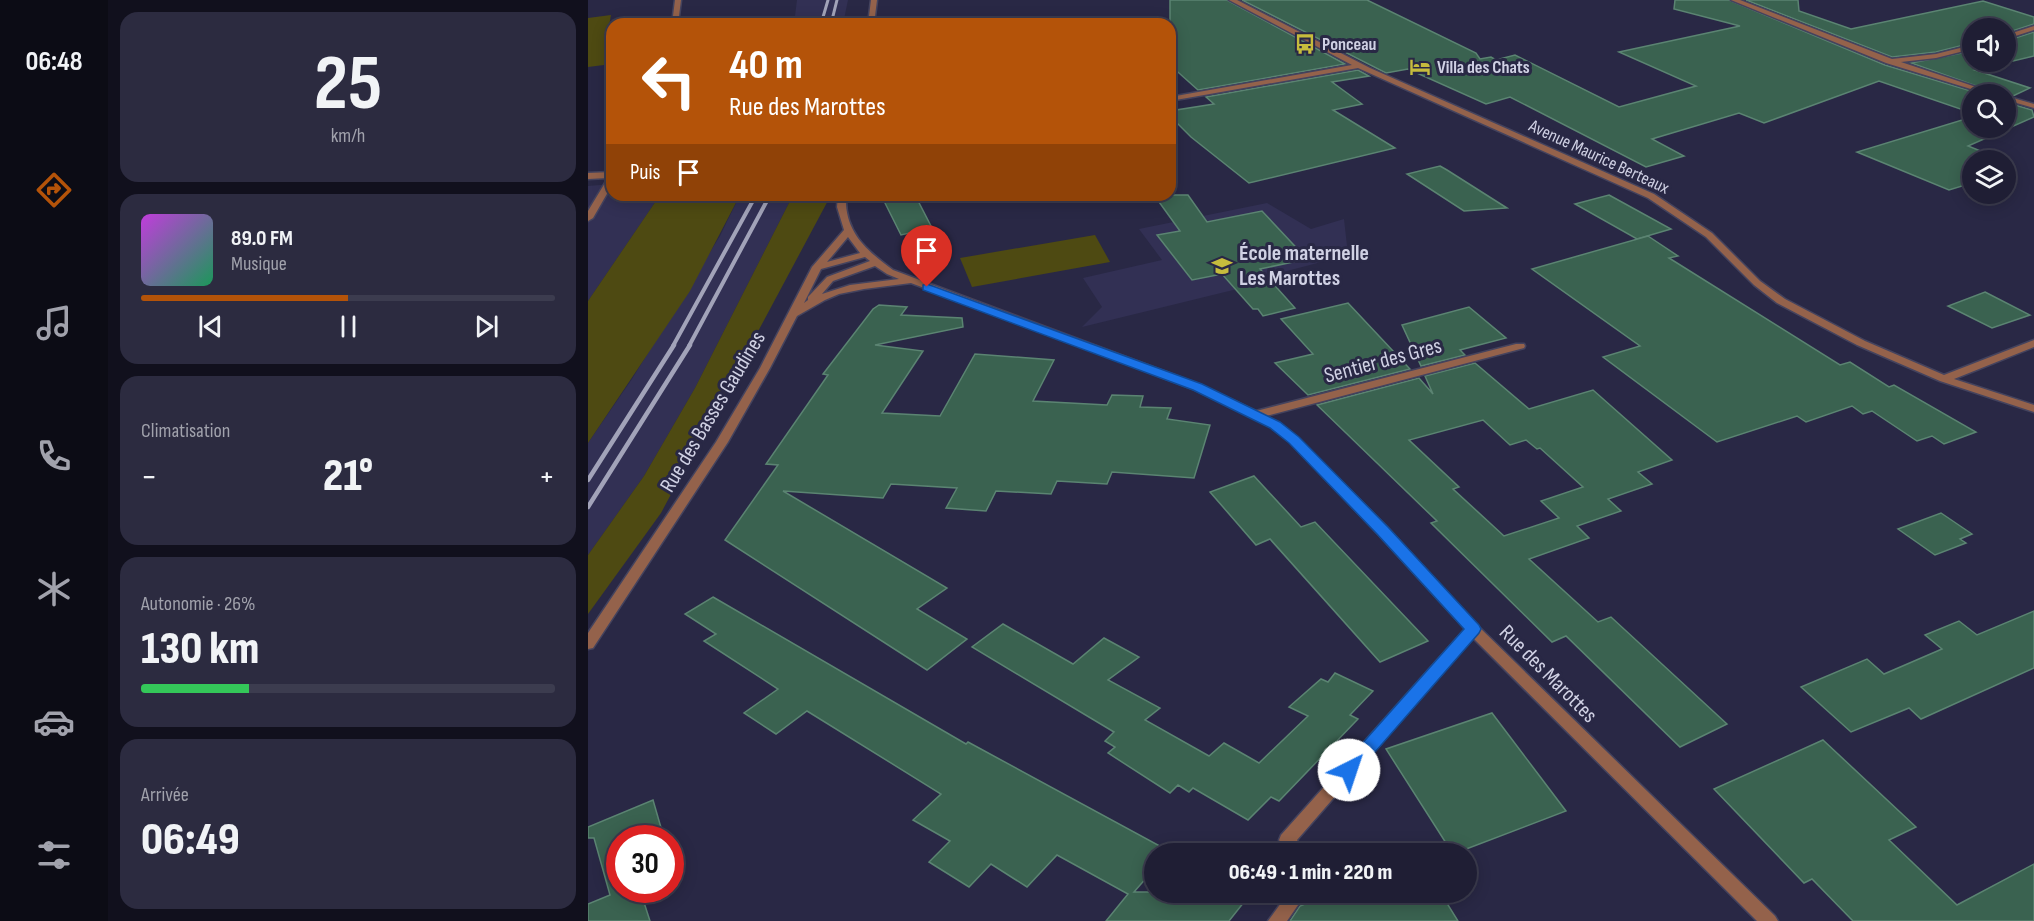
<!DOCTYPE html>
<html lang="fr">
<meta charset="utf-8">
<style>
:root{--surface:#1f1e34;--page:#2c2b40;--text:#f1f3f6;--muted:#a1a2ac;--line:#3c3c4f;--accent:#b45309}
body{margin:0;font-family:"Sofia Sans Condensed",sans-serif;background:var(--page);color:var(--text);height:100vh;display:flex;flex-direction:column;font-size:22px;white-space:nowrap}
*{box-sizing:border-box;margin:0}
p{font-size:20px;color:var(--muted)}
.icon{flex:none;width:33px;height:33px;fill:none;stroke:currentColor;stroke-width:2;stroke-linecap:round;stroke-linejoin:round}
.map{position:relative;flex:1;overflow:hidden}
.sheet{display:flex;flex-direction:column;gap:12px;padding:12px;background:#11101d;width:480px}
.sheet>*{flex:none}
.top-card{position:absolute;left:18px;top:18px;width:570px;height:183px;border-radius:18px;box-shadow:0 3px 15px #0003,0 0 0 2px var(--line);background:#b45309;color:#fff;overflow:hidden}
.tools{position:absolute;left:1374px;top:18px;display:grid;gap:12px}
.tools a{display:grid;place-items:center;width:54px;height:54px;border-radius:50%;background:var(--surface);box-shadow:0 3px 15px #0003,0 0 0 2px var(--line);font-size:30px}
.speed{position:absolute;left:18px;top:825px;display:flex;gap:12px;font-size:30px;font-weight:700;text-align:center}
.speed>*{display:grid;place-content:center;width:78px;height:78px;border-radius:50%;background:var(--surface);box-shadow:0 3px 15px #0003,0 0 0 2px var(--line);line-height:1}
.speed .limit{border:9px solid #d22;background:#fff;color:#111}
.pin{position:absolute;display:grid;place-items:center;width:51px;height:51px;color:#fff;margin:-62px -26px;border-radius:50% 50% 50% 0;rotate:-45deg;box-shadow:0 0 6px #0007}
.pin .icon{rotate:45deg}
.me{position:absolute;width:66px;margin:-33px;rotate:41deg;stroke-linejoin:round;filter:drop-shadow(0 0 4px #0008)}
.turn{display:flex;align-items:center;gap:21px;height:126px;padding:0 24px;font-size:27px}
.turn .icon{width:78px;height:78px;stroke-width:2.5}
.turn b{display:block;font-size:42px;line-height:51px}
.then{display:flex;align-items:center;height:57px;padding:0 24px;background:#0003;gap:12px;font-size:22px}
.big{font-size:45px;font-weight:800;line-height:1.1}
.sheet .tile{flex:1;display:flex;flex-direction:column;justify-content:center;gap:9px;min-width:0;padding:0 21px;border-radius:18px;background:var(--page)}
.sheet .dial{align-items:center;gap:0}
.dial b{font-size:78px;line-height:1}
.song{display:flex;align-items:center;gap:18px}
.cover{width:72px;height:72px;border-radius:9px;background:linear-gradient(135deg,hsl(290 70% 55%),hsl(150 70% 35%))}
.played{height:6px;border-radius:3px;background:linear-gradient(90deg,var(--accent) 50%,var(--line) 50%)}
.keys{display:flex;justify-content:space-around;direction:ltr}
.heat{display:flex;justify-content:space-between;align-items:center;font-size:33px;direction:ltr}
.charge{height:9px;border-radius:4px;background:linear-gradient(90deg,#34c759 26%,var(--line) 0)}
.trip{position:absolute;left:556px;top:843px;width:333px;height:60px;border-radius:30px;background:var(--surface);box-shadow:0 3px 15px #0003,0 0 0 2px var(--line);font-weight:800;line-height:60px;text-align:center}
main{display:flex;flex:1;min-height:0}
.dock{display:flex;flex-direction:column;width:108px;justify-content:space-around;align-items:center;background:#0c0c15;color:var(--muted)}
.dock .icon{width:42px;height:42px}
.dock .active{color:var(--accent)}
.dock b{font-size:27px;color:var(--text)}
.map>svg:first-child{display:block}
.built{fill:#323054}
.green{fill:#4e4a12}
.building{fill:#3a6250;stroke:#5b8472;stroke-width:1.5;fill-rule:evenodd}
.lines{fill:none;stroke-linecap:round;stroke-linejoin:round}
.street-casing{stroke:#44435e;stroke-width:3}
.street{fill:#94624b;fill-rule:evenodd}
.rail-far2{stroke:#a2a3b9;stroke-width:3}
.rail-far1{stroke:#a2a3b9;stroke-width:4}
.rail{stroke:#a2a3b9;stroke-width:4.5}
.route{fill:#1a73e8;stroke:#114b97;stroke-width:1.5}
.labels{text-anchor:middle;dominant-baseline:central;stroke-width:6;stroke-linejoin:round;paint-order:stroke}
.far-poi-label{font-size:18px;font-weight:bold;fill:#d0d1e4;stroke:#292845;text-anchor:start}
.far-street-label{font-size:18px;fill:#d0d1e4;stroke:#292845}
.poi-label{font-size:22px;font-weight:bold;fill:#d0d1e4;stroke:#292845;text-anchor:start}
.street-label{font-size:22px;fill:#d0d1e4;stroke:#292845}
</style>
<main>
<nav class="dock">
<b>06:48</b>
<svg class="icon active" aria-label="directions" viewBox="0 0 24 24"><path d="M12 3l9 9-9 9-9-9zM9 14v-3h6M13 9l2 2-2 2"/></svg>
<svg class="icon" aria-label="music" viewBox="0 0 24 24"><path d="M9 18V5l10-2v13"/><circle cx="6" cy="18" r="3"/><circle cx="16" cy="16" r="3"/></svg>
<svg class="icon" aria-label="phone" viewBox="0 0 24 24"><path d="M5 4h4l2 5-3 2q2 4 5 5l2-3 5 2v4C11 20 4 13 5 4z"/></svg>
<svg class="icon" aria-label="climate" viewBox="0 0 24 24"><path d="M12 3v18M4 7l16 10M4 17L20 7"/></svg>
<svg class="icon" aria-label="car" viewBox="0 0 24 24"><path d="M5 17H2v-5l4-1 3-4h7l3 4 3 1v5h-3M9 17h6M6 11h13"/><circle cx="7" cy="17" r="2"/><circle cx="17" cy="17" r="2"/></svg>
<svg class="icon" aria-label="filters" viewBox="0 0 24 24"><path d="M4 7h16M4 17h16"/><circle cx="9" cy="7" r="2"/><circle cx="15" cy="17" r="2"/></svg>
</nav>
<section class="sheet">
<div class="tile dial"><b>25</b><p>km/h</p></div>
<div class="tile">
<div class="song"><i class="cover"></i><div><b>89.0 FM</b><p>Musique</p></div></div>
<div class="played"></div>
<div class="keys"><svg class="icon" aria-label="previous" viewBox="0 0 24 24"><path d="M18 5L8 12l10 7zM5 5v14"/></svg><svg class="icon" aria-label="pause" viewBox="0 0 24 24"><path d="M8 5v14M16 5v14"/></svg><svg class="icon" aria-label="next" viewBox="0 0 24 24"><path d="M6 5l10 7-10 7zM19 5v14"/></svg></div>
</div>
<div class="tile"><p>Climatisation</p>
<div class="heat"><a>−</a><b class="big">21°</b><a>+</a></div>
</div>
<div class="tile"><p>Autonomie · 26%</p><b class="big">130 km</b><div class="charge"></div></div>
<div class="tile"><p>Arrivée</p><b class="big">06:49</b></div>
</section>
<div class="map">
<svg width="1446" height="921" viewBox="0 0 1446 921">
<rect width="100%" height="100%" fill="#292845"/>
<g class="built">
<path d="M209,0h51l-5,24h-49z"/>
<path d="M24,184v11h48l-72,106v-115z"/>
<path d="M152,195h53l-98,193 -51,88 -56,79v-112l44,-64 88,-143z"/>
<path d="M679,203l44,26 33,-10 4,36 -61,16 3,5 -208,51 20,-20 -19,-29 79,-18 -23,-31z"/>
</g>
<g class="green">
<path d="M23,15l-5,28h6v21l-24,3v-49z"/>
<path d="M72,195h80l-50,96 -102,152v-142z"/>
<path d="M205,195h38l-170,318 -73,101v-59l56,-79 51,-88z"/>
<path d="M507,235l15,27 -138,25 -12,-29z"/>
</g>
<g class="building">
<path d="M582,0h57l118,64 -147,26 -28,-25z"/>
<path d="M654,0h125l109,53 4,6 11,-2 5,3 19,-5 104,52 77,-21 -77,-34 121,-26 -66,-17 1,-9h54l156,65 96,29h-9v19l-93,-32 -115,42 -25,-10 -87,26 32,17 -38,11 -136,-70 -24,7 -78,-35 -22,4z"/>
<path d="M1158,0h52l1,11 52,18 132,-28 51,16v7l-28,9v-5h-34v15l-36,9 -44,5z"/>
<path d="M1446,32v24l-59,14 55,18 -17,8 -14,-2 -88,-31 61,-12v11h34v-21z"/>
<path d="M770,70l11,6 -37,6 30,22 -29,6 62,38 -146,35 -58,-46 -21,-21v-5l44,-7 -8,-7z"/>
<path d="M1427,105l17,5 2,7 -66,29 35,14h-31v23l-23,7 -92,-38 115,-35v11h34v-20z"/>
<path d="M852,166l7,4 60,38 -43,3 -57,-37z"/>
<path d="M293,195h34l17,33 -31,7z"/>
<path d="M566,195h34l19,27 55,-11 45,48 -47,10 35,39 -32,8 -5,-7h-5l-31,-35 -30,6 -35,-45 23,-4z"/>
<path d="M1021,195l62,34 -34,10 -62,-35z"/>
<path d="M1060,236l30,20 -9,2 171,107 10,-3 39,25 5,-2 82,47 -32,12 -12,-8 -15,5 -45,-30 -9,3 -11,-8 -46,16 -9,-6 -80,26 -114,-85 37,-11 -108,-77z"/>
<path d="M1397,292l45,23 -38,13 -44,-22z"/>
<path d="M760,303l62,66 -102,26 -33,-32 38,-9 -32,-35z"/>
<path d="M291,305l28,2 -6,8 61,3 1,9 -88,18 48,6 -41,62 58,3 35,-62 79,6 -21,41 74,4 5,-10 31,1 -3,11 31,1 -4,11 43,6 -16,53 -82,-6 -5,12 -50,-3 -6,13 -55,-3 -10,20 -40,-3 11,-20 -66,-4 -8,14 -100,-7 164,97 -30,21 50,30 -40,31 -202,-130 53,-75 -12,-1 62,-89 -5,-1 50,-65z"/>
<path d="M881,307l37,31 -46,12 5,5 -44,11 -19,-41z"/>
<path d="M887,363l54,46 64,-19 79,70 -34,12 14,12 -44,15 13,12 -44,15 12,12 -60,21 69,63 13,-5 116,107 -47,23 -114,-111 -14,6 -121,-119 6,-2 -120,-116 102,-27 14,16 -8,-18zM895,420l27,25 16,-5 11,9 3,-1 43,39 -42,14 18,17 -55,18 -51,-47 6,-2 -50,-47z"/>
<path d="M666,476l47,51 14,-5 113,119 -48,21 -110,-123 -14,6 -46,-53z"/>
<path d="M1353,513l31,21 -12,5 6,4 -31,12 -37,-26z"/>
<path d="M125,597l253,147 2,-2 11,6 190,103 -2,3h-12v14l-21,24h118l-23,29h-123l22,-27 -71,-39 -30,32 -36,-23 -22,23 -40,-25 21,-21 -37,-21 28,-26 -134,-83 -31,23 -32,-21 34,-24 -74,-48 12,-7 -31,-20z"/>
<path d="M1446,611v57l-113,51 -12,-11 -58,24 -50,-45 66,-28 17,15 58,-25 -17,-14 34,-14 18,14z"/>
<path d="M415,624l70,40 31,-26 35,19 -31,23 52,28 -15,12 64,36 15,-13 35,20 49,-47 -19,-9 32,-28 7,3 7,-9 38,18 -23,24 8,4 -79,82 -8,-4 -23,23 -55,-32 -4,4 -11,-7 -8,8 -62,-40 7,-6 -10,-6 9,-9 -142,-85z"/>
<path d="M904,713l74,98 -113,43 -67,-105z"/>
<path d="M1235,740l93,87 -27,13 68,65 77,-41v57h-181l-41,-42 -8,4 -90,-94z"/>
<path d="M65,800l11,38h-44v53l20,-1 10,31h-62v-17l22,-9 -16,-57h-6v-11z"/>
<path d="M748,892h104l18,29h-168l10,-15z"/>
</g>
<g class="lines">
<g class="street-casing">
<g id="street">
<path d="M87,0h6l-3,24h-6z"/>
<path d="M283,0h6l-3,24h-6z"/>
<path d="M641,0h8l133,68 284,126 58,39 48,48 25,18 80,42 79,34 90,-35v7l-80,32 80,26v7l-94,-31 -83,-36 -80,-42 -23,-18 -48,-48 -58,-39 -290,-130 -188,33v-4l182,-32z"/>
<path d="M1143,0h9l152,59 44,-5 36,-9v4l-36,9 -35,4 96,32h-10l-101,-31z"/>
<path d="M1446,26v4l-28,9v-4z"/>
<path d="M1418,96l28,8v4l-28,-8z"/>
<path d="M24,172v13l-19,33 -5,3v-10l20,-33 -20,1v-6z"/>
<path d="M250,195h8c-2,37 20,55 47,75l308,115 55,26 260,-67h8l1,2 -1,2 -258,68 13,7 19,15 89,89 91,99 297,290 3,5h-21l-284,-283 -176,202 9,14h-18l-9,-14 2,-5 184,-206 -88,-96 -87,-91 -19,-15 -78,-38 -282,-106 -47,6 -25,5 -14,6 -28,16 -27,52 -42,74 -135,206 -5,1v-16l128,-191 44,-74 52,-101 32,-37 -7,-23zM260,237l12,16 -33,9zM277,257l5,4 -43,16 -19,20v3l-4,3 17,-34zM287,266l12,8 12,5 -49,6 -28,9 11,-13z"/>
<path d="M701,892h18l-20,29h-19z"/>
</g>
</g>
<use href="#street" class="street"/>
<g class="rail-far2">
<path d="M233,24l7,-24"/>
<path d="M243,24l6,-24"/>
</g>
<g class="rail-far1">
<path d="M85,346l83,-151"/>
<path d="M101,346l81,-151"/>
</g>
<g class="rail">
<path d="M0,480l86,-135"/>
<path d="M0,507l102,-162"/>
</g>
</g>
<path class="route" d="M339,284l275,100 78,38 19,15 89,90 91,98 2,4 -2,4 -124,142h-12l-3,-5 3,-5 121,-136 -87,-95 -88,-91 -19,-15 -77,-38 -270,-100v-5z"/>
<defs>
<g id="bus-bare" transform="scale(1.62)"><path d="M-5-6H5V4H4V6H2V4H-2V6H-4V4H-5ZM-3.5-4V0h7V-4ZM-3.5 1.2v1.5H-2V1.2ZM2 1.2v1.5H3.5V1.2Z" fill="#c6bc3d" stroke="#292845" stroke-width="2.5" paint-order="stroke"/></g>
<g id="hotel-bare" transform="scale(1.62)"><path d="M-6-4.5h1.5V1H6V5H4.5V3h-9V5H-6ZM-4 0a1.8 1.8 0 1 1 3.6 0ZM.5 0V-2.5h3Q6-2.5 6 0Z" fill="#c6bc3d" stroke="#292845" stroke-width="2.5" paint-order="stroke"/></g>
<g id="school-bare" transform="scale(1.62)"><path d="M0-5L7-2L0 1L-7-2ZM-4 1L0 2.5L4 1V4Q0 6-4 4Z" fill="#c6bc3d" stroke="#292845" stroke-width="2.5" paint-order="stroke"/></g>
</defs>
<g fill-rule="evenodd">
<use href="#bus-bare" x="717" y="44"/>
<use href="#hotel-bare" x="832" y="67"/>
<use href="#school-bare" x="634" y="266"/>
</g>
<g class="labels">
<g class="far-poi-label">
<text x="734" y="44">Ponceau</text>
<text x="849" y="67">Villa des Chats</text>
</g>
<g class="far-street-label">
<text transform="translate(1011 157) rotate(25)">Avenue Maurice Berteaux</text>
</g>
<g class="poi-label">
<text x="651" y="253">École maternelle<tspan x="651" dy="25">Les Marottes</tspan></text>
</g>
<g class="street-label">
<text transform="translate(795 361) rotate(-15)">Sentier des Gres</text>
<text transform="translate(125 412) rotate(-59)">Rue des Basses Gaudines</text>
<text transform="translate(960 674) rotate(45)">Rue des Marottes</text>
</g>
</g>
</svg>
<div class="tools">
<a><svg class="icon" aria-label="sound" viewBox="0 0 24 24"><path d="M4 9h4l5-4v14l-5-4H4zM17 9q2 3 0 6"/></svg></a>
<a><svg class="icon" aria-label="search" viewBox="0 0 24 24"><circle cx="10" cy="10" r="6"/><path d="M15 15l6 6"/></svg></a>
<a><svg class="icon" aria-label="layers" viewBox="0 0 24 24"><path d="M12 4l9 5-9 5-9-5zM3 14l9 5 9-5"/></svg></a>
</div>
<div class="speed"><div class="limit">30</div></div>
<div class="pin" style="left:339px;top:287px;background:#d93025"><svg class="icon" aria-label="arrive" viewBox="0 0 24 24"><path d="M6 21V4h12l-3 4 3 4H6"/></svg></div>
<svg class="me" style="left:761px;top:770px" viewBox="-20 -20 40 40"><circle r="19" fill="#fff"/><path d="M0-13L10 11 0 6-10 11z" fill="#1a73e8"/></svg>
<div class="trip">06:49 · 1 min · 220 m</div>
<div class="top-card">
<div class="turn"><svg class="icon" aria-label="left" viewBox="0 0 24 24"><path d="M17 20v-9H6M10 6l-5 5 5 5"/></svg><div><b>40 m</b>Rue des Marottes</div></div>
<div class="then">Puis<svg class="icon" aria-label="arrive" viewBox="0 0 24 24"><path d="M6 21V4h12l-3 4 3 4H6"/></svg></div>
</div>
</div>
</main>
